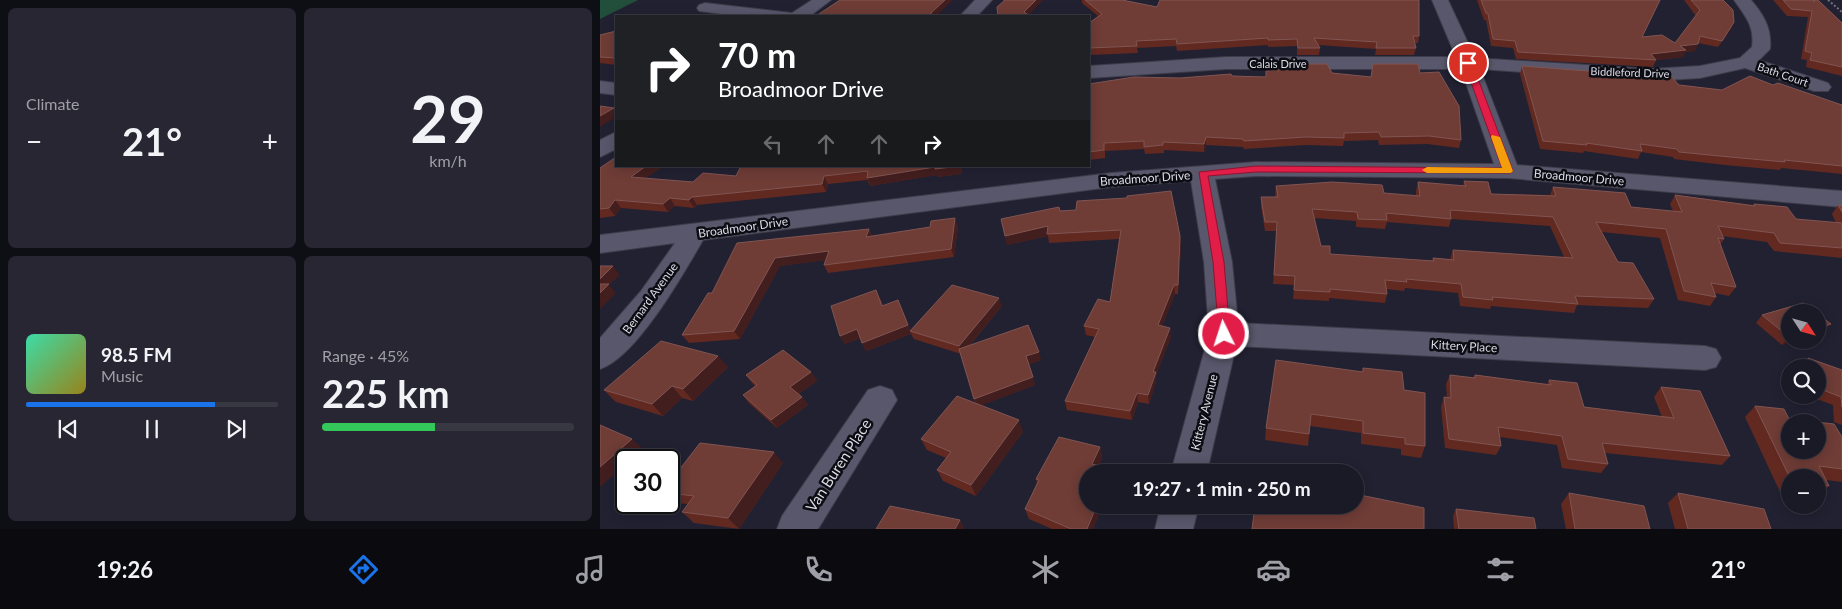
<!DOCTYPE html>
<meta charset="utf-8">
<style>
:root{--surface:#1a1926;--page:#272632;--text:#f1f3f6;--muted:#9fa0a7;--line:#383843;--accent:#1a73e8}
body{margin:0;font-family:Lato,sans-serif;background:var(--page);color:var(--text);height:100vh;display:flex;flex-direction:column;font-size:19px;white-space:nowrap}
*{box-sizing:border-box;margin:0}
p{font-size:16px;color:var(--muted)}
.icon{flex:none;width:28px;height:28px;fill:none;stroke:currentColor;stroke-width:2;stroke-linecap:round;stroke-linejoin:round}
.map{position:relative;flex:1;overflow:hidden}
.panel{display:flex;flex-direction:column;gap:8px;padding:8px;background:#0e0e15;width:600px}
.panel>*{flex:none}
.guide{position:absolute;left:15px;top:15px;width:475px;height:152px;border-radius:0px;box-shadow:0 2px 12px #0003,0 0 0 1px var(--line);background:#202124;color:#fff;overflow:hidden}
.needle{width:32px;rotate:126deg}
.buttons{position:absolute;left:1181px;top:304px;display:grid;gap:10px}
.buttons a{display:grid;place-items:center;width:45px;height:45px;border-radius:50%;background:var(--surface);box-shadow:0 2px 12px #0003,0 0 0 1px var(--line);font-size:25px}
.speed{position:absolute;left:15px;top:449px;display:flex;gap:10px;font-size:25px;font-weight:700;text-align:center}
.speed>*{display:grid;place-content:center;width:65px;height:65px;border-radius:50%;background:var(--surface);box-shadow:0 2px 12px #0003,0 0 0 1px var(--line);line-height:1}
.speed .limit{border:2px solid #111;border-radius:8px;background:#fff;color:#111}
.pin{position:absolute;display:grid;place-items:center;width:42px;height:42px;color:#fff;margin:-21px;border:2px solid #fff;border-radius:50%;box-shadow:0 1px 5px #0007}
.me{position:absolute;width:55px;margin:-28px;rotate:356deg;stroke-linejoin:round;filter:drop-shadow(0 0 4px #0008)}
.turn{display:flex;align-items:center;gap:18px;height:105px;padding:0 20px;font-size:22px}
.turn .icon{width:65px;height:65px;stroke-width:2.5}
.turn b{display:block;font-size:35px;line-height:42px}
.lanes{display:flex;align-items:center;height:48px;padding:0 20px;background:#0003;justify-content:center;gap:25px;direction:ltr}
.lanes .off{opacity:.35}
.big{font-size:38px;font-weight:700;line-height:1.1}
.panel .tile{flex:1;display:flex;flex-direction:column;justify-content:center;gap:8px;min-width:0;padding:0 18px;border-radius:8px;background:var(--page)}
.panel .dial{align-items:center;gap:0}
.dial b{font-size:65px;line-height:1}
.song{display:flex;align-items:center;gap:15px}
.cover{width:60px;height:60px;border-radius:8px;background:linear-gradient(135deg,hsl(160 70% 55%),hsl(50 70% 35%))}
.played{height:5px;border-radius:2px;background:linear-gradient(90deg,var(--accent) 75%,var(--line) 75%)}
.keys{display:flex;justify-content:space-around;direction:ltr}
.heat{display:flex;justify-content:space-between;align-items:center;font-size:28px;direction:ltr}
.charge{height:8px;border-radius:4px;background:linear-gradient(90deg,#34c759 45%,var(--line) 0)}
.panel .tiles{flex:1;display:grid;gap:8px;grid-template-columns:repeat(2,1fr)}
.trip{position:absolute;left:479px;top:464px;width:285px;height:50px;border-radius:25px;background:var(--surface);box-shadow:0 2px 12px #0003,0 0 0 1px var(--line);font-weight:700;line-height:50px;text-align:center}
.dock{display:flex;height:80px;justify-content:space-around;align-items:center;background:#0a0a0f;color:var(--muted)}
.dock .icon{width:35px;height:35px}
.dock .on{color:var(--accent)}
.dock b{font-size:22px;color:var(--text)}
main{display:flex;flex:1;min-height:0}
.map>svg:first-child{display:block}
.green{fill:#214f3c}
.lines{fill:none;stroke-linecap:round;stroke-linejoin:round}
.minor-casing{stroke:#3e3c4a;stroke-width:2}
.path{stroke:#72717f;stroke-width:2;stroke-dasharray:2 2;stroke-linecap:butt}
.minor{fill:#58576b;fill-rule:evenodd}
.wall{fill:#622921;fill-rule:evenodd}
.shaded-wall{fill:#431e1f}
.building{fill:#6f3c36;stroke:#805552;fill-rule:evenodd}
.route{fill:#e11d48;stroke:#92132f}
.slow{fill:#f59e0b}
.labels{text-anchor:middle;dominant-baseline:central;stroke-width:5;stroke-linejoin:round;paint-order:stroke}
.far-street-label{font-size:11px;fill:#dcdbe7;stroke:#0c0c13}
.street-label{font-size:12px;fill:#dcdbe7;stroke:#0c0c13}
.near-street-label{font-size:15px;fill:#dcdbe7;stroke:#0c0c13}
</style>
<main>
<section class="panel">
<div class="tiles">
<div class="tile"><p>Climate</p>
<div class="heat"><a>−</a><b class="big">21°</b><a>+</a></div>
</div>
<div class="tile dial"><b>29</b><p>km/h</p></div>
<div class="tile">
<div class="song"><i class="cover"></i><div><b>98.5 FM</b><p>Music</p></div></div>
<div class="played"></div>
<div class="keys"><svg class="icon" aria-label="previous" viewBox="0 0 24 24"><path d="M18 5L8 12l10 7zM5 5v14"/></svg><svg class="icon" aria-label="pause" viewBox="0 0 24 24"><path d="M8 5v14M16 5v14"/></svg><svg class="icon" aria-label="next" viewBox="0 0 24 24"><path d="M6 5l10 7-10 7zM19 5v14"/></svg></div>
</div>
<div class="tile"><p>Range · 45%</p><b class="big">225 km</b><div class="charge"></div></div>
</div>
</section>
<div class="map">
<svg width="1242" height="529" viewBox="0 0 1242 529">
<rect width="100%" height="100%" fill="#222132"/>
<path class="green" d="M0,0h38l-38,19z"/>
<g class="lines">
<g class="minor-casing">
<g id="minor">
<path d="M212,0h19l-21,16h-72l-39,-5 -2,-3 2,-3 6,-2 87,10z"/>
<path d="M375,0h17l-15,16h-17z"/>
<path d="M832,0h16l27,58 175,11 50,-3 40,-8 12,-11c3,-21 -7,-31 -18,-47h17c13,15 21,29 19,49l-11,11 69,23 3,4 -3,4h-14l-69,-23 -45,10 -50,3 -170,-12 37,96 325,26v16l-334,-29 -252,-2 -41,3 17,83 6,61 467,23 11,3 5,9 -5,9 -11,3 -469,-24 -29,126h-36l38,-138 -5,-72 -13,-81 -80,6 -408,53c-19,33 -67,118 -103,129v-31l41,-47 34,-48 -75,10v-18l511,-62 145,-11 238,2 -33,-95h-235l-137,9v-12l137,-9h230z"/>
<path d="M0,81l16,2v12l-16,-2z"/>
<path d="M16,132v17l-16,8v-17z"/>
<path d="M280,386l12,4 5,10 -79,129h-41l5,-13 86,-126z"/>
<path d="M561,505h38l-6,24h-38z"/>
</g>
</g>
<path class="path" d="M1228,0l14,12"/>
<use href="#minor" class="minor"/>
</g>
<g class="wall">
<path d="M482,0h40l35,7 262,29 -1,7h-3l1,5 -2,7h-39l1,-6 -58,-4 2,3 -1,7h-22v-9l-29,1v-2l-91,6 -1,-5 -39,2 1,5 -49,2v-32l9,-7 -16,-13z"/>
<path d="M877,0h183l-18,37 33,6 21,-27 -12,-16h39l11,22 -3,7 -13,18 -20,-4 -3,8 -10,1 -2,5 -27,3 -3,7 -137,-8 -3,-11 -22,-2 -5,-26h-2z"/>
<path d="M1173,0h45l24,23v53l-36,-9 1,-7 -6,-1 7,-42 -21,-1z"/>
<path d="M16,31v34l-16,-2v-28z"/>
<path d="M699,64l33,9 39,4 49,-4 41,67 -2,8 -32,-4 -48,1 -1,-5 -34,1 -1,5 -38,-1 -61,4 -1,-2 -37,-2 -2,7 -40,-2v3l-19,1 -1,-5 -39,2v7l-16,2v-76l91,-6 52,-2 34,1 33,-9z"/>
<path d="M922,66l200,24 51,-5 69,20v69l-61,-6 -1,2 -55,-5 -51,-6 -1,-2 -32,-5 -3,7 -54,-8 -1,2 -43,-4 -20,-75z"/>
<path d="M16,166h47l-17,12 47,4 43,-6 5,-10h224v1l-3,1 -1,6 -23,3 -1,-2 -67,11 -3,-6 -39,4 -2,8 -129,13 -3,3 -19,-2 -7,6 -47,-4 -6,8 -15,2v-50z"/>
<path d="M864,181l27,13 59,1 3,-8 78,20 42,4 -3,-7 5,-9 78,10 1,-1 42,15 40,4 -4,-9 6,-9 4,1v52l-68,-7 -7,-9 -45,-6 2,3 -4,6 16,42 -7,9 -14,-3 1,4 -6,9 -32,-6 -18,-62 -58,-6 16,30 36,37 -6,9 -71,-3 -3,8 -83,-7 -1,3 -30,-3 -2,-13 -53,-5 -1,3 -18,-2 1,5 -2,9 -56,-5v3l-36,-2 1,-14 -21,-1 4,-53h-12l-4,-25v-9h14l1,-11 140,10v-5l2,-9 45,4zM714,218l42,3v6l29,2 2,-7 62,5 2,-8 99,7 14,31 -111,-7 -3,9 -17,-1 -1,3 -102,-7 -9,-8z"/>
<path d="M460,211l120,25 1,9 -3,49h-3l-13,32 9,11 -15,38v6l-7,23 -11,-2 -6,18 -65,-10 -2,-9 30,-64 -9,-2 -2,-9 26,-24 9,-63 -70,4 -1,-7 -41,9 -2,-9z"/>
<path d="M358,226l-4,31 -126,16 -4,-8 1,-5 -45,6 -40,73 -51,4 -7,-8 30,-42 157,-64 3,7z"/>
<path d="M280,298l3,8 19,3 8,21 92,-24 -32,39 71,15 -13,4 7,21 -54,20 42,27 -47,64 -33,-15 -6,-11 9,-12 -19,-8 -6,-11 54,-36 -14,-49 -47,-15 -3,-5 -45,17 -6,-13 -15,6 -5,-8z"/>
<path d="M1203,303l-13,37 -8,5 -26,-22 6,-8z"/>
<path d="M1208,358l34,12v55l-8,-3 -1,-17 -27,-10h12v-27h-18v-2z"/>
<path d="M128,367l-35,34 -11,-3 -19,18 -47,-14 -12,-12z"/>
<path d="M763,368l41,22 21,56 -4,12 -20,-3v-6l-40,-5v-11l-51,-7 -2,20 -43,-6 1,-12 96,-56z"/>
<path d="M211,372l6,9 -19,13 4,3 6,8 -31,23 -28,-25 -6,-8 12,-9 -3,-3 -6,-8z"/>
<path d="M850,375l23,3 2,-3 72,9 2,-4 35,27 78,10 -8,-20 7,-10 69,69 -8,9 -117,-12 3,11 -7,9 -39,-5 -5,-23 -57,-8 1,9 -5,9 -51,-7 -4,-41 3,-10 3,1 -1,-14z"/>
<path d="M1155,406l87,31v45l-16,-2 3,6 -11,10v-18h-28v15l-10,-1 -35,-75z"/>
<path d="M500,447l2,11 -3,8 -11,39h33l-3,6 -16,-4 -9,22h-41l-23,-10 -4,-10 12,-26 -1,-4z"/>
<path d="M183,463l-44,66 -45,-6 -12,-11 6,-8 -14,-1 -5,-5v-15z"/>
<path d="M969,493l81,36h-84l-5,-25z"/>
<path d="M1078,493l93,36h-96l-7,-26z"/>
<path d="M856,509l80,20h-82l-1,-13z"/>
</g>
<g class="shaded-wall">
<path d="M345,0h8l-17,16h-4l-1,-3z"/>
<path d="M436,0h7l-15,16 -4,-4z"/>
<path d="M1134,22l-3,7 -13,18 4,-6z"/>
<path d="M1098,44l-3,7 -10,1 -2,5 -28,3 -4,-6 29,-8z"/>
<path d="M14,108l2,3v6l-16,10v-11z"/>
<path d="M606,137v8l-2,7v-8z"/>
<path d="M46,166h17l-27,19 -5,-8z"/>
<path d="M365,166v1l-3,1 -1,6 -23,3 -1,-2 -67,11 -3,-8 68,-11z"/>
<path d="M224,176l4,8 -2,8 -4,-8z"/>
<path d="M92,197l5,8 -3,3 -5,-8z"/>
<path d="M70,198l5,8 -7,6 -5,-8z"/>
<path d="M15,200l6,8 -6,8 -6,-8z"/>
<path d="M355,218l3,8 -4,31 -3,-8z"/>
<path d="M448,226v10l-41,9 -2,-9z"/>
<path d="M269,229l3,8h-6z"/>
<path d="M580,236l1,9 -3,49v-9z"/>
<path d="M229,251l4,8 -53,7 -40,73 -6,-8 41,-73z"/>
<path d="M13,266l7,9 -11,10 7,8 -16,16v-30z"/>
<path d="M574,285l1,9 -16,40 -1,-9z"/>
<path d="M399,298l3,8 -40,48 -3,-8z"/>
<path d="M298,300l14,33 -2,-2 1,3 -45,17 -4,-8z"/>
<path d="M1231,324l-7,8 -6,2v-6z"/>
<path d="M570,328l1,9 -15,38v6l-7,23 -1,-9 5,-23z"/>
<path d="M257,329l5,8 -17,7 -5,-8z"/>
<path d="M1189,337h1v3h9l-17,5z"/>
<path d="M439,352l2,8 -13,5 -2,-9z"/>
<path d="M118,356l10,11 -35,34 -10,-12z"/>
<path d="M211,372l6,9 -21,14 -6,-8z"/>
<path d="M433,377l2,8 -58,22 -3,-8z"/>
<path d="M72,386l10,12 -19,18 -11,-12z"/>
<path d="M537,393l1,9 -6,18 -2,-9z"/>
<path d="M202,397l6,8 -31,23 -6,-8z"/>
<path d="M419,420l4,12 -47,64 -5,-11z"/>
<path d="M32,439l11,10 -13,11h-4v4l-26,23v-20z"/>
<path d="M500,447l2,11 -6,14 -4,-8z"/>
<path d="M174,452l9,11 -44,66 -11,-11z"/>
<path d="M497,505h5v2l-9,22h-6z"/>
<path d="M517,505h4l-3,6z"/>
<path d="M360,520l4,8 -1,1h-8z"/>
</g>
<g class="building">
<path d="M240,0h105l-14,13 1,3h-116z"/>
<path d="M404,0h32l-12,12 6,4h-32l-1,-9 7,-6z"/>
<path d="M485,0h37l35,7 3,-7h259v36h-6l3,12h-40l1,-6 -63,-4 6,10h-22l-1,-9 -29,1v-2l-91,6 -1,-5 -40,2 1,5 -48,2v-25l13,-9z"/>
<path d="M881,0h179l-18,37 20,-2 13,8 25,-33 -9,-10h32l10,10 1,12 -12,19 -22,-5 -2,8 -18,2 6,4 -35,4 5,6 -138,-8 -3,-11 -22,-2 -5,-25 -2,-1z"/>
<path d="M1183,0h30l1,2v-2h4l24,23v44l-32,-7 2,-7 -7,-2 7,-40 -21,-2z"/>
<path d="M16,31v27l-16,-1v-22z"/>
<path d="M699,64h28l5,9 39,4 2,-13h45l2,9 19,-1 20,34 2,34 -32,-4 -48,1 -2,-5 -35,1v5l-38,-1 -62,4 -1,-2 -37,-2 -2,7 -41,-2v3l-19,2v-6l-40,2v7l-15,2v-68l45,-7 46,1 51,-4 1,2 34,1v-6l33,-3z"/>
<path d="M922,66l131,10 17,-1 9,10 43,5 28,-14 23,9 5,-2 64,22v61l-58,-6 1,2 -55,-5 -51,-5 -2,-3 -37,-5 2,7 -56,-8 1,2 -44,-4z"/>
<path d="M0,106l14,2 -14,8z"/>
<path d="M16,157v9h30l-15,11 62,5 10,-9 33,3 5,-10h218l-24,3v-2l-68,11 1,-7 -44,5 -2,8 -130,13 -3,3 -19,-2 -7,6 -48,-4 -6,8 -9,1v-41z"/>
<path d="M864,181l24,1 3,12 65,2 -3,-9 72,6 6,14 51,5 -7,-17 80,11 -1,-2 33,3 9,12 46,4v25l-62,-5 -6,-10 -56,-7 6,13 -6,-1 18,49 -25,-4 5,14 -32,-6 -18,-62 -70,-7 22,40 15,1 21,36 -79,-3 3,8 -86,-7 1,3 -30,-3 -2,-13 -55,-5 1,3 -22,-2 2,14 -57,-5v3l-36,-2 1,-14 -21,-1 3,-53h-12l-4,-25h17l-2,-11 56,-4 50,3 2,8 36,3 -2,-14 48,4zM712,209l45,3 1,7 29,1 -1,-7 65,6 -1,-9 103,7 20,41 -120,-8 1,10 -21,-2 1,3 -104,-7v-8h-9z"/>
<path d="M571,191l9,45 -2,49h-4l-16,40 12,3 -17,44h3l-8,23 -11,-2 -7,18 -65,-10 34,-72 -15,-3 14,-27 12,3 11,-72 -74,4 1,-8 -43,10 -4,-17 58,-12 1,4 16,-1 1,-9 50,-3v-2z"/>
<path d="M1238,205l4,1v6z"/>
<path d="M355,218l-4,31 -127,16 5,-14 -54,7 -41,73 -52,4 26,-42h4l25,-50 132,-14 -3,8 64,-10 1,-6z"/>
<path d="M0,266h13l-13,13z"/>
<path d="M0,284h9l-9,9z"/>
<path d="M352,285l47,13 -40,48 -49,-15z"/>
<path d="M276,290l6,16 16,-6 10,25 -46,18 -5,-14 -17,7 -9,-30z"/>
<path d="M1203,303l13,9h-26l-1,25 -27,-22z"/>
<path d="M1218,314l13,10 -13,4z"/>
<path d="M428,325l11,27 -13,4 7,21 -59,22 -15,-50z"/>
<path d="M61,341l57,15 -35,33 -11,-3 -20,18 -48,-14z"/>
<path d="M183,350l28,22 -21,15 12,10 -31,23 -28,-25 14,-10 -11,-10z"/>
<path d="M1208,358l34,12v37l-1,-10 -23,-9v-20h-10z"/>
<path d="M676,360l87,12v-4l39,4 2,18 21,3v53l-20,-2v-6l-42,-5v-12l-52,-7 -2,20 -43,-6z"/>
<path d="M850,375l25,3v-3l76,10 -2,-5 28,3 7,24 90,11 -13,-31 39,4 30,65 -128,-13 6,21 -40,-5 -6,-23 -64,-9 3,19 -52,-7 -5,-42 7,1z"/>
<path d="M357,396l62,24 -48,65 -34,-15 14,-18 -30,-13z"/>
<path d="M1155,406l29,3 5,10 45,5 8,13v32l-23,-3 10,20 -11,-2v-6h-28zM1190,422h28v28h-28z"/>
<path d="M0,425l32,14 -32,28z"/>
<path d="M459,437l41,10 -8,17 32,8h-36v33h9l-10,24h-16l-46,-20 14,-29 -3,-1z"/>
<path d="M100,443l74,9 -46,66 -46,-6 12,-16 -25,-3v-10z"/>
<path d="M969,493l75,13 6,23h-75z"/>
<path d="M1078,493l86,16 7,20h-83z"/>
<path d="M755,494l69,14v21h-172l3,-24h100z"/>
<path d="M290,506l70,14 -5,9h-79z"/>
<path d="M856,509l78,9 2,11h-77z"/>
</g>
<path class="route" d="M868,61l4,2 41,108 -2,2 -255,-1 -48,4 16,86 6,72 -2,3h-9l-6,-75 -14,-90 57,-6 246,2 -38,-105z"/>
<path class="slow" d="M892,135l8,2 13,34 -2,2h-84l-5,-3 5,-3 75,1 -11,-31z"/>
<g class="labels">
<g class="far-street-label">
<text x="678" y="63">Calais Drive</text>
<text transform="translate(1030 72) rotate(2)">Biddleford Drive</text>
<text transform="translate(1183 74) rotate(19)">Bath Court</text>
</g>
<g class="street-label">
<text transform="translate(979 177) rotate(5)">Broadmoor Drive</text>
<text transform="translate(545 178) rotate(-4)">Broadmoor Drive</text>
<text transform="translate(143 227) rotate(-8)">Broadmoor Drive</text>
<text transform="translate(50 298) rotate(-54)">Bernard Avenue</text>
<text transform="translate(864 346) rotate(3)">Kittery Place</text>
<text transform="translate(604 412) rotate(-76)">Kittery Avenue</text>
</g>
<g class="near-street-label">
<text transform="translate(238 465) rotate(-57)">Van Buren Place</text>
</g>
</g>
</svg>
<div class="buttons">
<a><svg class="needle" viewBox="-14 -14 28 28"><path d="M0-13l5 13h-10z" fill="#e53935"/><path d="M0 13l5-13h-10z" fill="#9fa0a7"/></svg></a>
<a><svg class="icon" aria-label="search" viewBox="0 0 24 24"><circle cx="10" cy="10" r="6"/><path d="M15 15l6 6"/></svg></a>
<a>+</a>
<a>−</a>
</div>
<div class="speed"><div class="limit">30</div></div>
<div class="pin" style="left:868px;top:63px;background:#d93025"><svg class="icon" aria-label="arrive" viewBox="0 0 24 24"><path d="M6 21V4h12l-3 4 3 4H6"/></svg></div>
<svg class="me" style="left:624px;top:334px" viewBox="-20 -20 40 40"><circle r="17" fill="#e11d48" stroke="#fff" stroke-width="3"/><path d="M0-11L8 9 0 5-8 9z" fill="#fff"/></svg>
<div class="trip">19:27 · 1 min · 250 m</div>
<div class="guide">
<div class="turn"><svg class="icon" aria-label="right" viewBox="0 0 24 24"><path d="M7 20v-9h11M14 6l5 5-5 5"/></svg><div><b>70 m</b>Broadmoor Drive</div></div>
<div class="lanes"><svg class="icon off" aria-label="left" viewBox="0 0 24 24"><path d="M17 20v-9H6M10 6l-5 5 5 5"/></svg><svg class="icon off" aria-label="ahead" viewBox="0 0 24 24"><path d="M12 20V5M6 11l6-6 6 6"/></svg><svg class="icon off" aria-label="ahead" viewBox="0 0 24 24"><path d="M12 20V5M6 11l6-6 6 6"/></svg><svg class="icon" aria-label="right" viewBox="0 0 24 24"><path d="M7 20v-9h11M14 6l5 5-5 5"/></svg></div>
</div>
</div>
</main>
<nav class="dock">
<b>19:26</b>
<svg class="icon on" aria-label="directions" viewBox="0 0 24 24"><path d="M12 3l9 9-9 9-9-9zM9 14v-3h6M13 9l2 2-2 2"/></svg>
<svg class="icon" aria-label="music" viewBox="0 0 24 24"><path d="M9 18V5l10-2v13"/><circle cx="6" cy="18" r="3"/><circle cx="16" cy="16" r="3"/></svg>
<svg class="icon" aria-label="phone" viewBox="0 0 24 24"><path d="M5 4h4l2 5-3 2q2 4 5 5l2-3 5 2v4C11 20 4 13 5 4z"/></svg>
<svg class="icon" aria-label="climate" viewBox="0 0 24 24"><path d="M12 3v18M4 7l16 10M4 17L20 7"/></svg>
<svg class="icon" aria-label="car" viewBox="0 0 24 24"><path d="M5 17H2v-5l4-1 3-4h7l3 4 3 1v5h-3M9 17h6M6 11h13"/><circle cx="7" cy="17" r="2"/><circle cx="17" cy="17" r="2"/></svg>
<svg class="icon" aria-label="filters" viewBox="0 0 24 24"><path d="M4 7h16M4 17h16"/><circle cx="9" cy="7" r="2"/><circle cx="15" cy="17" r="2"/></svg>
<b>21°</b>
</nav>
